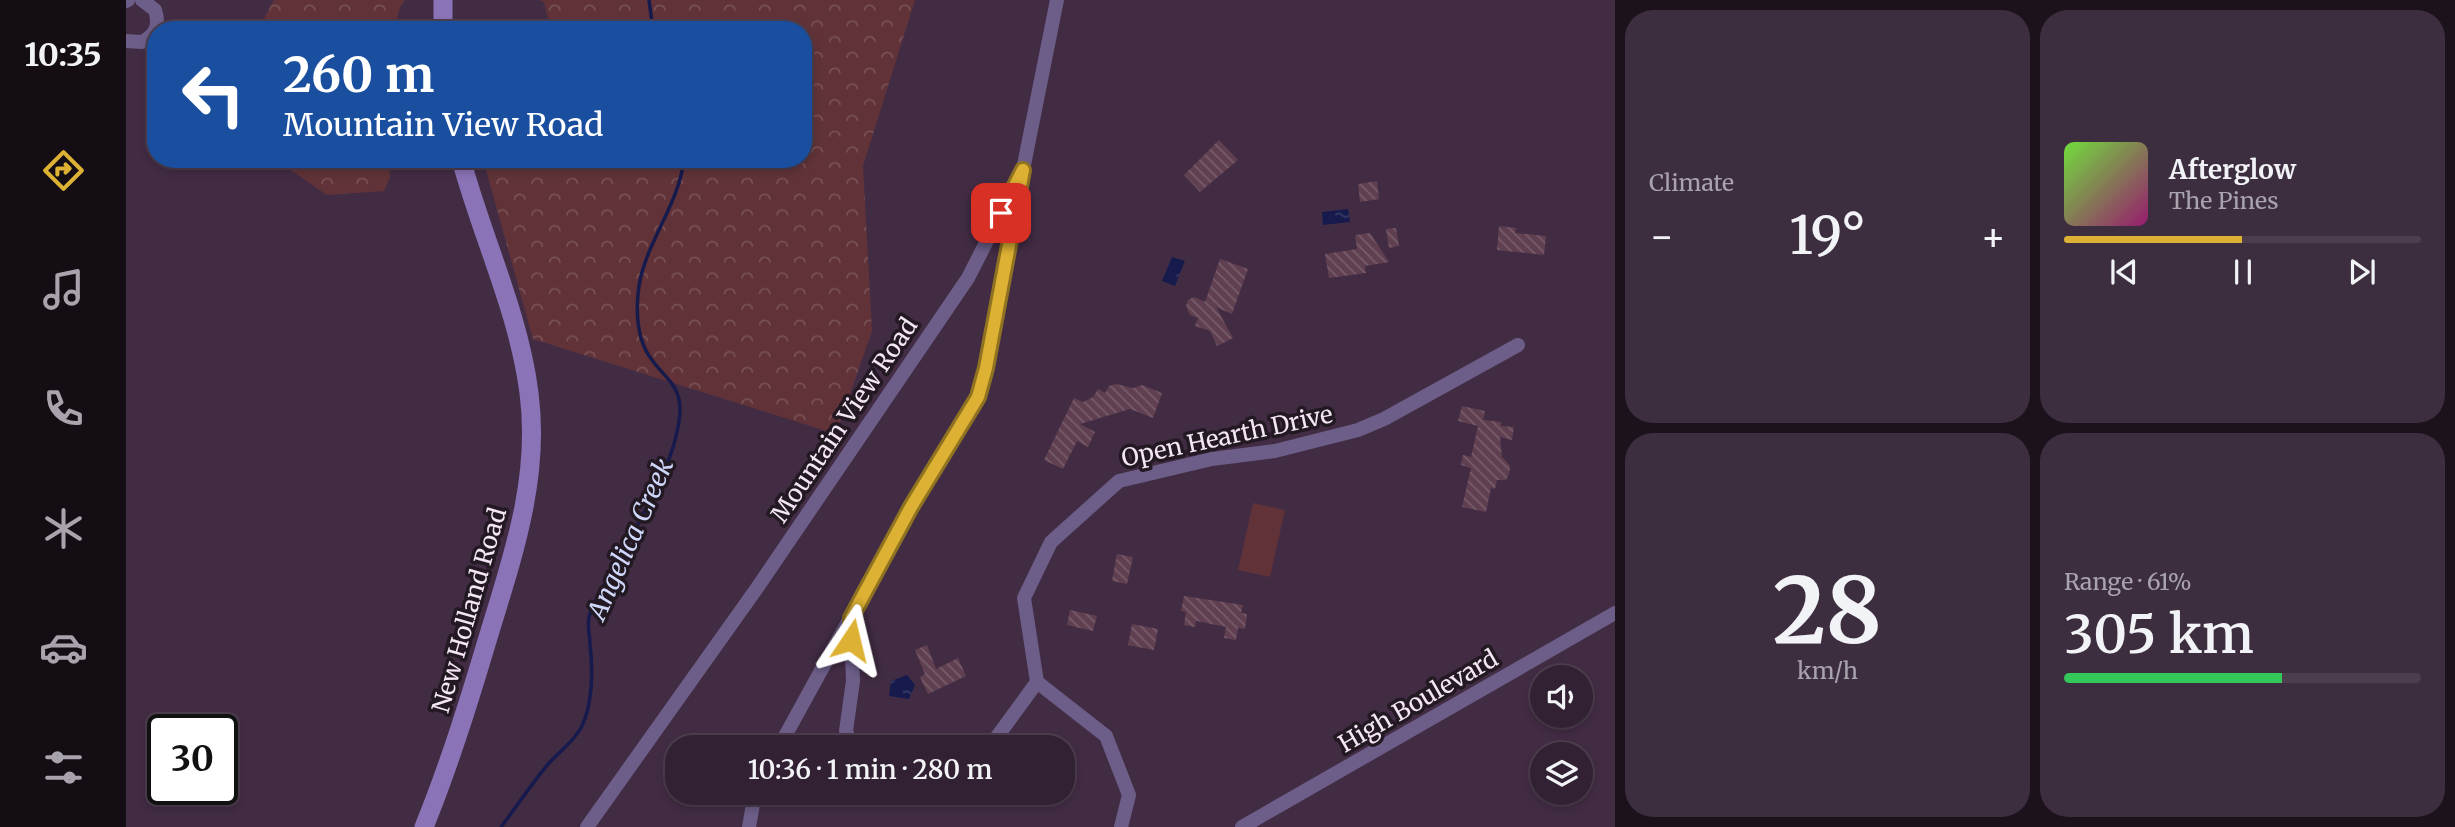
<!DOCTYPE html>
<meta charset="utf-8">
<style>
:root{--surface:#322133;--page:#3d2e3f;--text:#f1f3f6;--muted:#a8a3ac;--line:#4d3e4e;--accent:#ddb133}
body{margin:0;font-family:Merriweather,serif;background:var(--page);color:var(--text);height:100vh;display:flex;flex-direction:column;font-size:26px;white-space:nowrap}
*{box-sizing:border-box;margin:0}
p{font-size:23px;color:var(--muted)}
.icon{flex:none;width:38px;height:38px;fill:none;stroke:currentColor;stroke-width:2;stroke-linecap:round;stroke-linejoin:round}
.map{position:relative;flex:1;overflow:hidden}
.drawer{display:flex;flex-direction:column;gap:10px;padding:10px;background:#1c121c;width:840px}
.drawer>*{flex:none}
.hud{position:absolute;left:21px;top:21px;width:665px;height:147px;border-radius:28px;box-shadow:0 4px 10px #0003,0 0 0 2px var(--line);background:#1a4fa0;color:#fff;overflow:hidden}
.buttons{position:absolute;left:1404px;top:665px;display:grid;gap:14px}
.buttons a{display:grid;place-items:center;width:63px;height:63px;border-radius:50%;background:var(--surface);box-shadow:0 4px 10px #0003,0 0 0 2px var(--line);font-size:35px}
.speed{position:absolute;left:21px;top:714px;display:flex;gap:14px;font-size:35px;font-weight:700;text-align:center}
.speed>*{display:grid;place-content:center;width:91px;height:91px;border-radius:50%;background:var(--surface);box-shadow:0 4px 10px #0003,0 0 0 2px var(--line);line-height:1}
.speed .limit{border:4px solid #111;border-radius:10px;background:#fff;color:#111}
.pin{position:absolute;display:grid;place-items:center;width:60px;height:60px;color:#fff;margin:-30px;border-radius:14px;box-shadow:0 4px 10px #0006}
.me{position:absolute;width:77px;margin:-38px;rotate:10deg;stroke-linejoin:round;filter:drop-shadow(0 0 5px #0008)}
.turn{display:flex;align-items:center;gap:24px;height:147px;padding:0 21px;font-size:32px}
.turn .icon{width:91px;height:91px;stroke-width:2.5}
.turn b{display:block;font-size:49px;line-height:60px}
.big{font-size:52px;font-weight:600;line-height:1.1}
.drawer .card{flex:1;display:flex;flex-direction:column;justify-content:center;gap:10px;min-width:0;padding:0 24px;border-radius:28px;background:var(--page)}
.drawer .dial{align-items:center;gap:0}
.dial b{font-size:91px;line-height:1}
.song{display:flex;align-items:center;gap:21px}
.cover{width:84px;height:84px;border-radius:10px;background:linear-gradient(135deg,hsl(100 70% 55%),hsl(320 70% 35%))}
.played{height:7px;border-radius:4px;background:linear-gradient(90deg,var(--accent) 50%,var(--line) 50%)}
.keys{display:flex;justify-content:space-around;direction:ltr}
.heat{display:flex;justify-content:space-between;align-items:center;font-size:38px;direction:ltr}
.charge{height:10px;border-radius:5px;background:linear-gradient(90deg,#34c759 61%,var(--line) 0)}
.drawer .tiles{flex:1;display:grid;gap:10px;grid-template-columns:repeat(2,1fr)}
.trip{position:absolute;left:539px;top:735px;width:410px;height:70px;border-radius:28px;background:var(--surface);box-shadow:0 4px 10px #0003,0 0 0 2px var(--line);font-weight:600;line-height:70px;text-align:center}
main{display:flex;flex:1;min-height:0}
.dock{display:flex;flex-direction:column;width:126px;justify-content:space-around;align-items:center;background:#140d14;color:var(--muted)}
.dock .icon{width:49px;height:49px}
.dock .selected{color:var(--accent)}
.dock b{font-size:32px;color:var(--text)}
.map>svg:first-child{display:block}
.grass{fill:#613338}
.forest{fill:url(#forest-crowns)}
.water{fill:url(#water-ripples)}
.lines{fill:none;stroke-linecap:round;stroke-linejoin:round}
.stream{stroke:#161a4c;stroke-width:3.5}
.building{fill:url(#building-back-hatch)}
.minor{stroke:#6c5e88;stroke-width:14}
.secondary{stroke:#8a73b6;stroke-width:19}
.route-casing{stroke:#907321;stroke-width:18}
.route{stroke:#ddb133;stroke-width:12}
.labels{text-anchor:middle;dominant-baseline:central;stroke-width:7;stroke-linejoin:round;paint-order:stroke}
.street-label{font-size:24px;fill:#f4e6f5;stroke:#231923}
.water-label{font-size:26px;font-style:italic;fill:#ced7f9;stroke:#231923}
</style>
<main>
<nav class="dock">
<b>10:35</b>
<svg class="icon selected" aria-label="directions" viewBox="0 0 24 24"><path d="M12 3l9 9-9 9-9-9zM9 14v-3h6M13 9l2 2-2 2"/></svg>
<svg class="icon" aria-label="music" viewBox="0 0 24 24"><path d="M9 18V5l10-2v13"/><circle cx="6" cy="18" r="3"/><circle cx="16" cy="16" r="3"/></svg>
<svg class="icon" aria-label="phone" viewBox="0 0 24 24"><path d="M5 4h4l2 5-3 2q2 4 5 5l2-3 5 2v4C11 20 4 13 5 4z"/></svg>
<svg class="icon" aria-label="climate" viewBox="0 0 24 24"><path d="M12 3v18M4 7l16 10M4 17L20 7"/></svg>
<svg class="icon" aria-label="car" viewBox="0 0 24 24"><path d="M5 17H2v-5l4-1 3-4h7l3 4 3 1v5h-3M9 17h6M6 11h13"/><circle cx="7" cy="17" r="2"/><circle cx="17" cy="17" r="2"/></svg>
<svg class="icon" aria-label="filters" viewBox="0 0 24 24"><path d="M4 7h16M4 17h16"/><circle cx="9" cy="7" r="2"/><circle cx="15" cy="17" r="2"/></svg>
</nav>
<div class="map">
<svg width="1489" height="827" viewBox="0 0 1489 827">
<defs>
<pattern id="forest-crowns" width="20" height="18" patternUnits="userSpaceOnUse" patternTransform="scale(1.75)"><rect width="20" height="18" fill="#613338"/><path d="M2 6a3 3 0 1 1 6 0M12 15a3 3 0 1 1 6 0" fill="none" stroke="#785155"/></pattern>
<pattern id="water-ripples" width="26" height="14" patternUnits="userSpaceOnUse" patternTransform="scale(1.75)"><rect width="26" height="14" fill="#161a4c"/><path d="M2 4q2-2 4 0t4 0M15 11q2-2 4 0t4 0" fill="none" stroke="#383b66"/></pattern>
<pattern id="building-back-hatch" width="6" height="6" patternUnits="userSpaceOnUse" patternTransform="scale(1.75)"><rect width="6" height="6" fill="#604050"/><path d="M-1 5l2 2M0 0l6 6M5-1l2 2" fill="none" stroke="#775c6a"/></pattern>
</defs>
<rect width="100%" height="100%" fill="#422c44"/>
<path class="grass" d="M1127,503l32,7 -15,67 -32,-7z"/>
<g class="forest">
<path d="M148,0h131l-5,7 -6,23h-136z"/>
<path d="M414,0h375l-52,166 9,165 -36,103 -303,-95 -50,-180h320v-129h-252l-7,-28z"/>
<path d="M153,159h109l2,18 -6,14 -57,4 -48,-33z"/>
</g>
<g class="water">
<path d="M1222,209l2,13 -27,3 -1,-13z"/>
<path d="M1046,257l13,4 -10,25 -13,-5z"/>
<path d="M781,675l8,10 -6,14 -20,-3 2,-15z"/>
</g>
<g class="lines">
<g class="stream">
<path d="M523,0l4,30"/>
<path d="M375,827c16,-21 31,-44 48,-64 11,-12 24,-21 32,-35 12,-23 12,-59 9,-84 0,-9 -3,-17 -1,-27 4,-15 14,-29 21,-43 24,-45 69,-113 70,-165 0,-24 -16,-32 -28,-49 -14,-18 -16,-44 -14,-66 4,-48 41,-87 46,-135"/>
</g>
</g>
<g class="building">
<path d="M1093,140l19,20 -38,32 -16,-17z"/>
<path d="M1251,181l2,18 -19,3 -2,-18z"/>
<path d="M1373,226l17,2 -1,5 31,3 -2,19 -47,-5z"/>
<path d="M1270,228l3,18 -10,2 -3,-19z"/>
<path d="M1244,233l19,29 -24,4 1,7 -37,5 -4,-24 32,-5 -2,-14z"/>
<path d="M1094,259l28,10 -16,45 -16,-7 17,31 -16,8 -7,-15 -15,-5 3,-8 -8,-3 -4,-9 2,-6 6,-3 11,5z"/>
<path d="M990,384l17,4 9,-3 20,8 -9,25 -23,-9 -50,15 15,8 -7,15 -11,-6 -14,28 -19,-9 30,-62 9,4 10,-5 5,-8 7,4 4,-7z"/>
<path d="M1336,406l23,5 -2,9 18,2v4l13,1 -2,13 -12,-3 2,20 8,9 -1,8 -3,6h-9l-2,9 -4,-1 -5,24 -24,-5 9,-39 -10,-3 2,-10 8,2 7,-31 -20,-5z"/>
<path d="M991,554l16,3 -6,27 -15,-3z"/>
<path d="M1058,596l59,9 -2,8 6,1 -2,15 -7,-1 -2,12 -12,-2 2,-11 -30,-6 -1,6 -11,-2 2,-13 -5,-1z"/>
<path d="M944,610l27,6 -4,15 -26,-6z"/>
<path d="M1006,624l26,5 -4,21 -26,-5z"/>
<path d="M801,645l9,24 22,-11 8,18 -38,18 -8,-17 5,-3 -10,-24z"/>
</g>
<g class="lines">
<g class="minor">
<path d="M0,1l2,-1"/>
<path d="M0,41l16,1c14,-7 18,-17 13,-32l-13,-10"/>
<path d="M725,621l2,60 -7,50 6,16"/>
<path d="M911,682l69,54 23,59 -8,32"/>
<path d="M653,747l132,-240 66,-110 9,-29 34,-182"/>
<path d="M860,747l5,-2 46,-63 -13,-84 27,-56 68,-61 93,-22 63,-8 83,-21 26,-11 134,-74"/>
<path d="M461,827l170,-239 211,-310 55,-108 34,-170"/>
<path d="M623,827l6,-34"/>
<path d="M1116,827l373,-214"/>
</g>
<g class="secondary">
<path d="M317,0v30"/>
<path d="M298,827c26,-64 46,-129 66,-196 24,-78 50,-155 39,-238 -10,-80 -47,-156 -68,-234"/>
</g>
</g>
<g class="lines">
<g class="route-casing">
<path id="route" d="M725,640v-22l60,-111 67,-110 8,-29 37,-198 -22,43"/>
</g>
<use href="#route" class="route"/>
</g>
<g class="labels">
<g class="street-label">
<text transform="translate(718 420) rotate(-56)">Mountain View Road</text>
<text transform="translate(1101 436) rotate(-12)">Open Hearth Drive</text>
<text transform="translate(343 610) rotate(-74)">New Holland Road</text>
<text transform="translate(1292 701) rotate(-30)">High Boulevard</text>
</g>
<g class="water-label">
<text transform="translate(504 539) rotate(-66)">Angelica Creek</text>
</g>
</g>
</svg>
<div class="buttons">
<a><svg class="icon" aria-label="sound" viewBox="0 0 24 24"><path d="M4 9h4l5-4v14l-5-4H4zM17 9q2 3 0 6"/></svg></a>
<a><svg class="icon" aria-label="layers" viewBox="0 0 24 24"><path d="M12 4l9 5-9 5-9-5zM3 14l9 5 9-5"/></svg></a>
</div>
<div class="speed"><div class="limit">30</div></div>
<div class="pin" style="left:875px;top:213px;background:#d93025"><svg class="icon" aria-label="arrive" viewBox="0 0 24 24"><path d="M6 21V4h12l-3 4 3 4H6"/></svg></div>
<svg class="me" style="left:725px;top:640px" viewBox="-20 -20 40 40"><path d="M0-17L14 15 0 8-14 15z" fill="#ddb133" stroke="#fff" stroke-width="4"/></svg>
<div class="trip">10:36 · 1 min · 280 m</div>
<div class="hud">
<div class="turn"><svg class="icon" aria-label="left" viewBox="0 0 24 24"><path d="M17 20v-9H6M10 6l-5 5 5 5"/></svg><div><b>260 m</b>Mountain View Road</div></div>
</div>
</div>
<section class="drawer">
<div class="tiles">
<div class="card"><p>Climate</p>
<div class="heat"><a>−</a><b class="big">19°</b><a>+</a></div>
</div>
<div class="card">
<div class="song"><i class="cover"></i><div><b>Afterglow</b><p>The Pines</p></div></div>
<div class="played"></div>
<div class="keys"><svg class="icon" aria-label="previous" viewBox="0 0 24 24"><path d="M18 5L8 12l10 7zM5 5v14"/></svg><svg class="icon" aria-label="pause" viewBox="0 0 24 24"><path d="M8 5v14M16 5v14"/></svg><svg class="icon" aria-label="next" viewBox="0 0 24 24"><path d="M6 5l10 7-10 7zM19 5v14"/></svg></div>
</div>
<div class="card dial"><b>28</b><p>km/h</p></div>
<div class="card"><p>Range · 61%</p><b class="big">305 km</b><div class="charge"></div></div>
</div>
</section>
</main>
